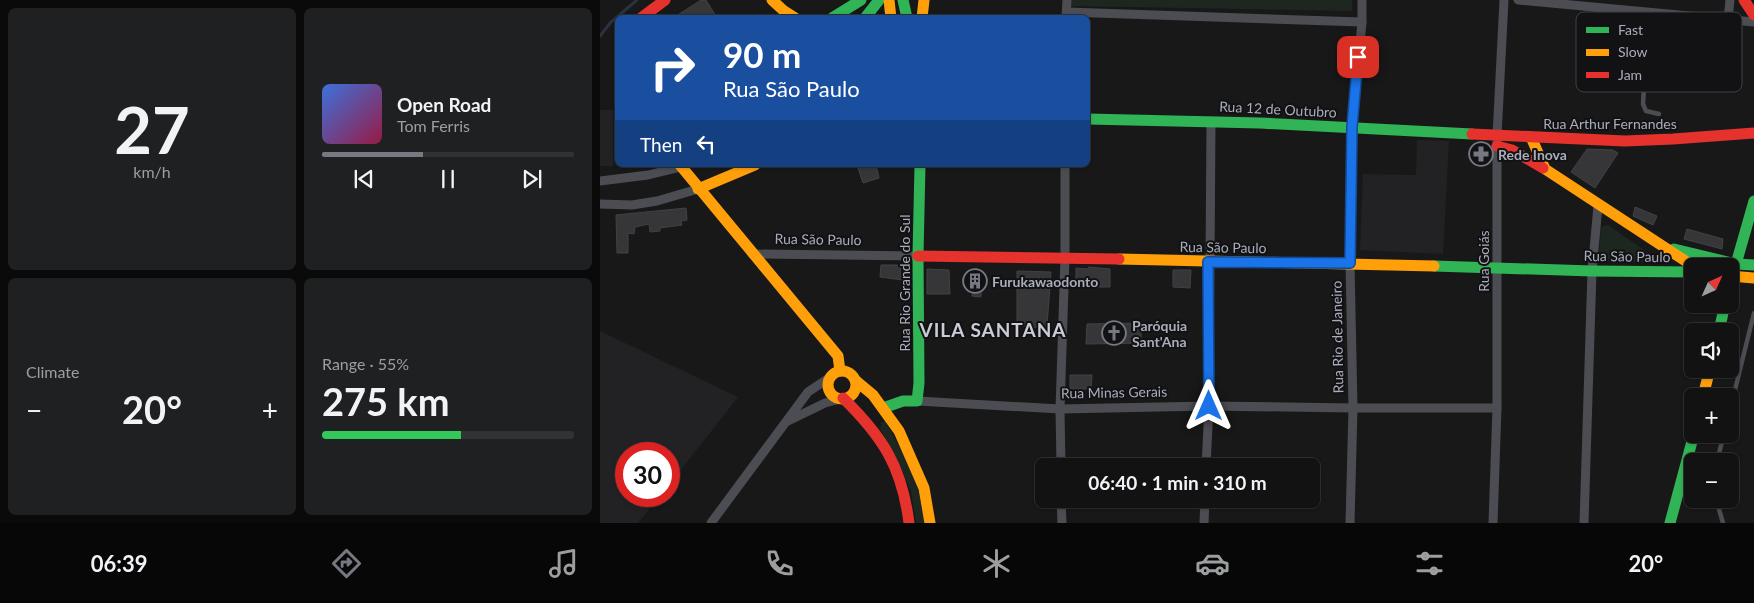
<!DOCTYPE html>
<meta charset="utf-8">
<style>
:root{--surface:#121213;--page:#1f2021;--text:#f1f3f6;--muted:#9c9ea0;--line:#313233;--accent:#767982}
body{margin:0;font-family:Lato,sans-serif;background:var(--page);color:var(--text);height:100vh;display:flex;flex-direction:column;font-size:19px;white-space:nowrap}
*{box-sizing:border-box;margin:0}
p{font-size:16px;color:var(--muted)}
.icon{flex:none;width:28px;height:28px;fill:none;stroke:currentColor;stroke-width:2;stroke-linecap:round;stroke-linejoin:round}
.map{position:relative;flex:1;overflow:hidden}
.side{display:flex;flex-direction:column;gap:8px;padding:8px;background:#0a0a0a;width:600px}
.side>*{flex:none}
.top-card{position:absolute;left:15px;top:15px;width:475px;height:152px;border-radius:8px;box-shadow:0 1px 4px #0004,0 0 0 1px var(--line);background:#1a4fa0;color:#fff;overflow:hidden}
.needle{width:32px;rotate:45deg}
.fabs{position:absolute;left:1084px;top:258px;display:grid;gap:10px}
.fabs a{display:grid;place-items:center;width:55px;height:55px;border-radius:8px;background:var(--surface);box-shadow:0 1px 4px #0004,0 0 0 1px var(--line);font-size:25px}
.speed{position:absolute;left:15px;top:442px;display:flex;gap:10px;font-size:25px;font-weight:700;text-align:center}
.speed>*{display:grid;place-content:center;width:65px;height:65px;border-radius:50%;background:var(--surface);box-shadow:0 1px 4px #0004,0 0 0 1px var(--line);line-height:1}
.speed .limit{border:8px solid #d22;background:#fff;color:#111}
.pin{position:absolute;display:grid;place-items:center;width:42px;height:42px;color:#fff;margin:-21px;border-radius:10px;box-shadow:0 2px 8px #0006}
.me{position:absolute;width:55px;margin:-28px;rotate:0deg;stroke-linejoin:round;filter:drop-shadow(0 0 4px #0008)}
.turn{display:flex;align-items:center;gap:18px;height:105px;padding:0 25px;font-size:22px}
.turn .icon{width:65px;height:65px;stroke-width:2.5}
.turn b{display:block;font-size:35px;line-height:42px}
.then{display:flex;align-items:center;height:48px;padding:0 25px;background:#0003;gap:10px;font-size:19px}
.big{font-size:38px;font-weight:700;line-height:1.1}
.side .widget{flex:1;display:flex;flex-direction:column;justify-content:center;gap:8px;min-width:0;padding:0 18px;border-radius:8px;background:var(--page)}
.side .dial{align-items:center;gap:0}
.dial b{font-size:65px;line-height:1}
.song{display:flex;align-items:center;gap:15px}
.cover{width:60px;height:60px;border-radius:8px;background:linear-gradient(135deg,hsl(220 70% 55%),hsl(340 70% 35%))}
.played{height:5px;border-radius:2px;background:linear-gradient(90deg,var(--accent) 40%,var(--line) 40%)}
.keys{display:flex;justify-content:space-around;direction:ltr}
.heat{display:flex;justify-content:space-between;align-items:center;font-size:28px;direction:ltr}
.charge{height:8px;border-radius:4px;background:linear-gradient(90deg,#34c759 55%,var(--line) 0)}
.side .tiles{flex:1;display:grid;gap:8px;grid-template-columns:repeat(2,1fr)}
.trip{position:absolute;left:435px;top:458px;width:285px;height:50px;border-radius:8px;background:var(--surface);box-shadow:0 1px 4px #0004,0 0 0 1px var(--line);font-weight:700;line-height:50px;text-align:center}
.menu{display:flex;height:80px;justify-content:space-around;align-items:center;background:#070708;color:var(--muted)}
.menu .icon{width:35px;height:35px}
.menu .selected{color:var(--accent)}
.menu b{font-size:22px;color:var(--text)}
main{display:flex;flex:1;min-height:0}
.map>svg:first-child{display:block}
.built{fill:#222225}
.green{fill:#1e2620}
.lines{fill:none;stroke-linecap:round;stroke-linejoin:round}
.stream{stroke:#2a323c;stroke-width:3}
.building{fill:#363638;stroke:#414245}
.lane{stroke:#4c4d52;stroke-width:4.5}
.street{stroke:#4c4d52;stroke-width:9}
.fast{stroke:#30b455;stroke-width:11}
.slow{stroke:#ff9f0a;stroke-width:11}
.jam{stroke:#e5322d;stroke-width:11}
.route-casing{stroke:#114b97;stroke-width:12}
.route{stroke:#1a73e8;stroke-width:9}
.labels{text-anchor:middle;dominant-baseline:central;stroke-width:4;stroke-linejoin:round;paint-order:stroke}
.street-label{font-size:14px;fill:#a9adba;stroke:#121215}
.poi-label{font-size:14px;font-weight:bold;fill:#a9adba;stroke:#121215;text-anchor:start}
.district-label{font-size:19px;font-weight:bold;letter-spacing:1px;fill:#caccd6;stroke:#121215}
.key{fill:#121215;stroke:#3f4047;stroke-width:1}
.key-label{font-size:14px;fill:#a9adba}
</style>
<main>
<section class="side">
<div class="tiles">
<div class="widget dial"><b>27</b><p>km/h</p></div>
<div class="widget">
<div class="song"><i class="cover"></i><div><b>Open Road</b><p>Tom Ferris</p></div></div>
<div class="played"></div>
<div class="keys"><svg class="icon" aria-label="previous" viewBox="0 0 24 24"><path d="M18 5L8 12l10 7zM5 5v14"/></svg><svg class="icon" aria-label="pause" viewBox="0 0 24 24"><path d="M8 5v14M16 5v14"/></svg><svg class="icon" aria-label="next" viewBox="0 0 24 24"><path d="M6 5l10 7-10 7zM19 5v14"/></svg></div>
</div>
<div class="widget"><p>Climate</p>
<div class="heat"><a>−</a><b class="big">20°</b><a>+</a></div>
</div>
<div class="widget"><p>Range · 55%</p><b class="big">275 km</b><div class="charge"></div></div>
</div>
</section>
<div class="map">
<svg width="1154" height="523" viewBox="0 0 1154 523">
<rect width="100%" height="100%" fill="#181819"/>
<g class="built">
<rect x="0" y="110" width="13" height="56"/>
<path d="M817,140l32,1 -6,113 -83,-4 3,-76 53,1z"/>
<path d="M0,331l138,66 -69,88v-31h-43v42h34l-22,27h-38z"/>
</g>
<g class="green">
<path d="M470,0h282v11l-282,-5z"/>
<path d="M1008,225l46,32 -1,3 -6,2 -47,-1 -1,-7 2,-27z"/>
<path d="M285,421l24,43 10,27 6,32h-9l-5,-32 -20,-43 -12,-21 3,-1 -2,-3z"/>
</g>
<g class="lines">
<path class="stream" d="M0,36l11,-14 26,-22"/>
</g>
<g class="building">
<path d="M101,0h5l11,18h-44z"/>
<path d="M987,149l26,1 5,3 -23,35 -24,-16z"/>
<path d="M257,165h19l3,13 -16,5z"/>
<path d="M1035,207l22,9 -4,9 -20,-9z"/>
<path d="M86,208l1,12 -6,1 1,4 -22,3v3l-10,1 -1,-8 -14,3 -1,7 -6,-1v20h-11l-1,-38z"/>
<path d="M1087,229l36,10 -1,10 -38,-10z"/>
<path d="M281,265h20l-1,8 3,7 -23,-3z"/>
<path d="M489,267l21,2v18h-21l-3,-6 -10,1v-14l11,1z"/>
<path d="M327,269l22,1 1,24h-23z"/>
<path d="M573,270h18l-1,18 -17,-1z"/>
<path d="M417,271l34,1 -4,54 -4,2 -26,-2z"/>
<path d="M382,272l-1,25 -9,-1 1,-5 -5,-1 2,-17z"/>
<path d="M541,323v20l-55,1 1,-20z"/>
<path d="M470,375h22l-1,14h-21z"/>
</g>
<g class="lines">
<g class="lane">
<path d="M1128,19l3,13 -1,13"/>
<path d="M1046,64v-5"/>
<path d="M1044,87l-1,17 3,7 13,3"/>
<path d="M1130,410l24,-97"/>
<path d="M1117,461l7,-27"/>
<path d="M1116,499l7,24"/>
</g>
<g class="street">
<path d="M918,0l236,22"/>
<path d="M467,12l295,10"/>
<path d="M466,17l1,-17"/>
<path d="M1128,19l2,-19"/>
<path d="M0,181l48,-6 33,-8"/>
<path d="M0,204l32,1 25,-4 41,-12"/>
<path d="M152,254l166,2"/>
<path d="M317,401l143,8 149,-3 144,2h144"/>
<path d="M188,421l37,-18 15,-4"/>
<path d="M461,466l-1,-57 5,-152v-92"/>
<path d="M606,466l3,-60 2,-285"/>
<path d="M461,499l1,24"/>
<path d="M111,523l97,-131 21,-14"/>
<path d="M604,523l1,-24"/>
<path d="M750,523l3,-115 -3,-145 2,-136 10,-105v-22"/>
<path d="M893,523l4,-115v-272l7,-136"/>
<path d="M984,523l8,-252 6,-65"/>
</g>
<g class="fast">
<path d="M303,0l4,18"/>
<path d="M232,18l29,-18"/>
<path d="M265,18l14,-18"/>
<path d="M488,119l172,4 212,11"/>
<path d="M1074,249l62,15 18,1"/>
<path d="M834,266l158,5 100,1"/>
<path d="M1130,285l24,-84"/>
<path d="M1119,331l6,-27"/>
<path d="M283,408l20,-7h14l2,-18 -1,-127 2,-91"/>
<path d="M1070,523l24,-89"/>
</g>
<g class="slow">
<path d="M172,0l12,11 11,7"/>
<path d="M289,0l2,18"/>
<path d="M322,18l2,-18"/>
<path d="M931,137l14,32 145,95 7,2"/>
<path d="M80,165l158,191 2,15"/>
<path d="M98,189l57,-24"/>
<path d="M519,259l315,7"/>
<path d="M1130,276l24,2"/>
<circle cx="242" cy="385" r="14"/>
<path d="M255,380l18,15 26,36 25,57 6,35"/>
<path d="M1103,396l7,-27"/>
</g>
<g class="jam">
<path d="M1144,0l10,15"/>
<path d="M41,18l24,-18"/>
<path d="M872,134l153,7 48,-2 81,-6"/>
<path d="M897,146l15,4 31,18"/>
<path d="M318,256l201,3"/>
<path d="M243,398c40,39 59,69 66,125"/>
</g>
</g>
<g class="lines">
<g class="route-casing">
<path id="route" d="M609,406l-1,-144 142,1 2,-136 6,-70"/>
</g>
<use href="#route" class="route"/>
</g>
<defs>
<g id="pharmacy-ring" transform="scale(1.25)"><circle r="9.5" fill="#121215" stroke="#767982" stroke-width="1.5"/><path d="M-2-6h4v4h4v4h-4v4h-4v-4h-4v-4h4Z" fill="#767982"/></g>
<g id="building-ring" transform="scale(1.25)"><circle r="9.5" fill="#121215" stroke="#767982" stroke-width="1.5"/><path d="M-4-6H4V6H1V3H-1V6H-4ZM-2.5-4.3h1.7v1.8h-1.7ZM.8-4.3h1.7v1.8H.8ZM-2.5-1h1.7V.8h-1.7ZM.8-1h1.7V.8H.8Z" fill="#767982"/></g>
<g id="church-ring" transform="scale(1.25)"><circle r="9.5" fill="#121215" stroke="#767982" stroke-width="1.5"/><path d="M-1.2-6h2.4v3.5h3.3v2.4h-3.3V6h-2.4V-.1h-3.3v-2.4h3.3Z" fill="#767982"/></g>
</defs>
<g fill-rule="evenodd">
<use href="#pharmacy-ring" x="881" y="154"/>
<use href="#building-ring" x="375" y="281"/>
<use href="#church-ring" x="514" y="333"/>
</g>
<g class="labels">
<g class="street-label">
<text transform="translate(678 109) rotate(3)">Rua 12 de Outubro</text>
<text x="1010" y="123">Rua Arthur Fernandes</text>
<text transform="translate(218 239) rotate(1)">Rua São Paulo</text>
<text transform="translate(623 247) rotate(1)">Rua São Paulo</text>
<text transform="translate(1027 256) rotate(1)">Rua São Paulo</text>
<text transform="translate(883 261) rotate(-90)">Rua Goiás</text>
<text transform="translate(304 283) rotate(-90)">Rua Rio Grande do Sul</text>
<text transform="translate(737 337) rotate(-91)">Rua Rio de Janeiro</text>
<text transform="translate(514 392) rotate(-1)">Rua Minas Gerais</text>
</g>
<g class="poi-label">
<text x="898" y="154">Rede Inova</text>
<text x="392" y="281">Furukawaodonto</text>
<text x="532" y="325">Paróquia<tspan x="532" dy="16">Sant'Ana</tspan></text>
</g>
<g class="district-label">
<text x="393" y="329">VILA SANTANA</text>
</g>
</g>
<rect x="976" y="12" width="166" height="80" rx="8" class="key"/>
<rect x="986" y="27" width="23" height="6" fill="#30b455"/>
<rect x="986" y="49" width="23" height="7" fill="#ff9f0a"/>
<rect x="986" y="72" width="23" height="6" fill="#e5322d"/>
<g class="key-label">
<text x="1018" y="35">Fast</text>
<text x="1018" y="57">Slow</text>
<text x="1018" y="80">Jam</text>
</g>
</svg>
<div class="fabs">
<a><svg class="needle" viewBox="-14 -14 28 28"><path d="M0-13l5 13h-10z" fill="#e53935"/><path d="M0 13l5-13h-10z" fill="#9c9ea0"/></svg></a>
<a><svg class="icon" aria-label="sound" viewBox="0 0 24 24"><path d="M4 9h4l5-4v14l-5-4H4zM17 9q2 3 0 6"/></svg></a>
<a>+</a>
<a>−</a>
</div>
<div class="speed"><div class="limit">30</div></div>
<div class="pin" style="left:758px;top:57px;background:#d93025"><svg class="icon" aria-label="arrive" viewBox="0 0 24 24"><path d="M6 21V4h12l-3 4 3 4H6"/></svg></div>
<svg class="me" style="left:609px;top:406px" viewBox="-20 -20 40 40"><path d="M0-17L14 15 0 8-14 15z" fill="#1a73e8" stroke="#fff" stroke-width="4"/></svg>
<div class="trip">06:40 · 1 min · 310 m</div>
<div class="top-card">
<div class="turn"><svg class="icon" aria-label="right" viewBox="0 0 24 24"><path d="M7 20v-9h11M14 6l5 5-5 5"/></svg><div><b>90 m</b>Rua São Paulo</div></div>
<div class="then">Then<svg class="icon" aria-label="left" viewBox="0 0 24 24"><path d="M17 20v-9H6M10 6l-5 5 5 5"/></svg></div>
</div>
</div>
</main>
<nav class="menu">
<b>06:39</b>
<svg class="icon selected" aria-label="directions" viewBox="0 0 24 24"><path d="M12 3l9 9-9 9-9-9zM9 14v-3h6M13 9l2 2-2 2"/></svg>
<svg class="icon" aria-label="music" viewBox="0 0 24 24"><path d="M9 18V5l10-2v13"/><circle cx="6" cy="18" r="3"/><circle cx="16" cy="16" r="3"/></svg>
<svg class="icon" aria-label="phone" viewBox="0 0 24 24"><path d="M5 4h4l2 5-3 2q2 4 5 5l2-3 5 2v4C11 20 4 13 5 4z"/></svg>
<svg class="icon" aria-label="climate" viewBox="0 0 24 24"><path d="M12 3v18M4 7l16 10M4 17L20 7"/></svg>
<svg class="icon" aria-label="car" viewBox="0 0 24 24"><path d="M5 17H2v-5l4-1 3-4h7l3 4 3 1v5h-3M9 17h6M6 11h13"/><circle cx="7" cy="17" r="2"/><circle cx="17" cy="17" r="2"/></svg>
<svg class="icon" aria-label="filters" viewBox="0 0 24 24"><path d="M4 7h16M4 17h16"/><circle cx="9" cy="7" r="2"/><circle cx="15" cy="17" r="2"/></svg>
<b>20°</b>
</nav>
